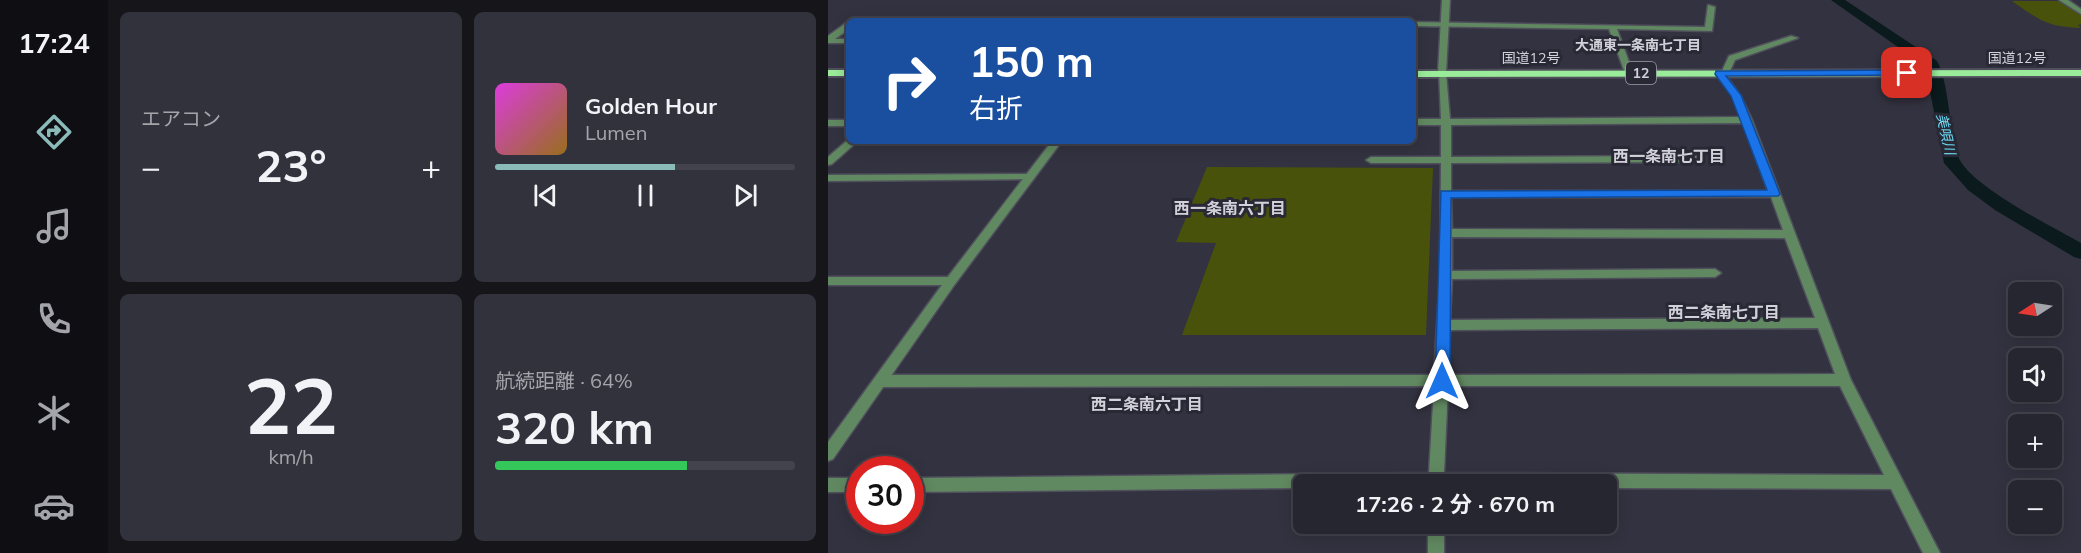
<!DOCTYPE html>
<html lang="ja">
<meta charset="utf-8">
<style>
:root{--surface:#262630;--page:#32323c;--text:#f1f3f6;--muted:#a4a5ab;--line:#42434c;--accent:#8bbbb9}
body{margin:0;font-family:Mulish,"Noto Sans JP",sans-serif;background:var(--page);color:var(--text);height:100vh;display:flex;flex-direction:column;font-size:22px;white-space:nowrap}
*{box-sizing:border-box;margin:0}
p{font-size:20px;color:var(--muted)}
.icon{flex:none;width:33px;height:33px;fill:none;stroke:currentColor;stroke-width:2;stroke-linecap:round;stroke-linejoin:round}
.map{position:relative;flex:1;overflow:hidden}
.panel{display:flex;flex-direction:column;gap:12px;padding:12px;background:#15151a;width:720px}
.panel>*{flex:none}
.guide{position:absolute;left:18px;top:18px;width:570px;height:126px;border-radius:9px;box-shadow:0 3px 15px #0003,0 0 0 2px var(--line);background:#1a4fa0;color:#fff;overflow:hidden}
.needle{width:39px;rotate:258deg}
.controls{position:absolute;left:1180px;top:282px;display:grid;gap:12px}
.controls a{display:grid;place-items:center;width:54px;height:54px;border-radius:9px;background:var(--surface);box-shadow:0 3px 15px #0003,0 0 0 2px var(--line);font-size:30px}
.speed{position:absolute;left:18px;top:456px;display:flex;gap:12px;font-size:30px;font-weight:700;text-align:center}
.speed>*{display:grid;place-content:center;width:78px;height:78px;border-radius:50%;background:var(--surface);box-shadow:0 3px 15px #0003,0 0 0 2px var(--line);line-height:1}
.speed .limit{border:9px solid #d22;background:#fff;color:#111}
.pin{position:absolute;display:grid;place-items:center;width:51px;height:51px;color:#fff;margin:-26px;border-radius:12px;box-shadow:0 3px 9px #0006}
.me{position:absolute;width:66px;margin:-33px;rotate:0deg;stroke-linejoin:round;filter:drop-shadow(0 0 4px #0008)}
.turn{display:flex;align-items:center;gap:21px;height:126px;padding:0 24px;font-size:27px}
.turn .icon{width:78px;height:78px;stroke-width:2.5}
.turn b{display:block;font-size:42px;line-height:51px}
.big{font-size:45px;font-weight:700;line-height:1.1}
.panel .widget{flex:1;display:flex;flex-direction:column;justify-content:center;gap:9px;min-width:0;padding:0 21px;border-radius:9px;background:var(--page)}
.panel .dial{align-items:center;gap:0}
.dial b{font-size:78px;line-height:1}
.song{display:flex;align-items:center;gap:18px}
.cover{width:72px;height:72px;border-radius:9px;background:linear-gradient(135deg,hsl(300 70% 55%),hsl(40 70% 35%))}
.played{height:6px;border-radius:3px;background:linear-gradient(90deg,var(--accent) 60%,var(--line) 60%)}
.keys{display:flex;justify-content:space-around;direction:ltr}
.heat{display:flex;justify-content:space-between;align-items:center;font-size:33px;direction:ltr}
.charge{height:9px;border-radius:4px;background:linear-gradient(90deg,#34c759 64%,var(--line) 0)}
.panel .tiles{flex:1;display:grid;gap:12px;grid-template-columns:repeat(2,1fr)}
.trip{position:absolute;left:465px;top:474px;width:324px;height:60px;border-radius:9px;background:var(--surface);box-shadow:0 3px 15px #0003,0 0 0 2px var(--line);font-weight:700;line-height:60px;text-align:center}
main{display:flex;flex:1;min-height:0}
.tabs{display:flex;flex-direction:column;width:108px;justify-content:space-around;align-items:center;background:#0f0f13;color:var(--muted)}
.tabs .icon{width:42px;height:42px}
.tabs .current{color:var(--accent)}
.tabs b{font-size:27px;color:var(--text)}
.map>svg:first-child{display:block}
.green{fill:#49520a}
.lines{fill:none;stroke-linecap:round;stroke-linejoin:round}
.river{fill:#0b1a1d;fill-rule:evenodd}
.minor-casing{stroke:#504f5c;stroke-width:3}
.tertiary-casing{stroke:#504f5c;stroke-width:3}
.trunk-casing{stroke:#504f5c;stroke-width:4}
.minor{fill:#618961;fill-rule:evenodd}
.tertiary{fill:#618961;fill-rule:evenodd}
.trunk{fill:#9aec9b;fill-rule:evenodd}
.route{fill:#1a73e8;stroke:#114b97;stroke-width:1.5}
.labels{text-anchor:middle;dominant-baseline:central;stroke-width:6;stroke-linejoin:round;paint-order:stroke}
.far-neighbourhood-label{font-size:14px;font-weight:bold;fill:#d2d1da;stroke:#292835}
.far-street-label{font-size:14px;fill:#d2d1da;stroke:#292835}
.shield{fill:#292835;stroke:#9f9ea8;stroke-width:1.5}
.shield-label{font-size:14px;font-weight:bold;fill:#d2d1da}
.far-water-label{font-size:14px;font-style:italic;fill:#6edef8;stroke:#292835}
.neighbourhood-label{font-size:16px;font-weight:bold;fill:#d2d1da;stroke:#292835}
</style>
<main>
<nav class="tabs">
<b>17:24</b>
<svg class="icon current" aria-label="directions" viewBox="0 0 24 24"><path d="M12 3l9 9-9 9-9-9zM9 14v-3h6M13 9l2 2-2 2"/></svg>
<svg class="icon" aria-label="music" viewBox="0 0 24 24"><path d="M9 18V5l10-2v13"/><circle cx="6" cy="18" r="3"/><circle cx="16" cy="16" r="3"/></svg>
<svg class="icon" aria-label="phone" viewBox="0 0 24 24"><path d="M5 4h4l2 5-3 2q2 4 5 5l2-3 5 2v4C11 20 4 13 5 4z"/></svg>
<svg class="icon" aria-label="climate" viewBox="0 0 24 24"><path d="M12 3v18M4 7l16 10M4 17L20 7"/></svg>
<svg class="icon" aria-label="car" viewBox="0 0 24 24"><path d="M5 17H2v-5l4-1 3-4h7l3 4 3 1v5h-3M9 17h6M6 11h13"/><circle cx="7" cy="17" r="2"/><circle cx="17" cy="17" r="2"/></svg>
</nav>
<section class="panel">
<div class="tiles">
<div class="widget"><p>エアコン</p>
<div class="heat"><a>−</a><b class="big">23°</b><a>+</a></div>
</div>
<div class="widget">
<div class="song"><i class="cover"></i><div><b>Golden Hour</b><p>Lumen</p></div></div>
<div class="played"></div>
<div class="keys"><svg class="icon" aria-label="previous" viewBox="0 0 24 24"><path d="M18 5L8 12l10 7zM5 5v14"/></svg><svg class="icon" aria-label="pause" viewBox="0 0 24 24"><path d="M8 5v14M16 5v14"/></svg><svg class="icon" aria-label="next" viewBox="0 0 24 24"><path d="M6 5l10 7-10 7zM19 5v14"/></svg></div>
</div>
<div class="widget dial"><b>22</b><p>km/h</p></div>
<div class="widget"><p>航続距離 · 64%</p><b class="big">320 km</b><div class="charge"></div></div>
</div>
</section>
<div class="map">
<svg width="1253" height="553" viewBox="0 0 1253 553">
<rect width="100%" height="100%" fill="#333240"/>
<g class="green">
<path d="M1184,1h48l21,14v9l-3,1 3,3c-34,-1 -42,-8 -69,-27z"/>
<path d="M379,167l226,1 -7,167h-244l34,-92 -40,-1z"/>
</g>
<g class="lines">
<path class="river" d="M1003,0h14l92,61c12,21 12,69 21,95 10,29 95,71 123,87v16l-7,-2 -79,-47 -27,-20 -24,-27 -19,-97z"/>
<g class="minor-casing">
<g id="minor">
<path d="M880,5l7,2 -3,24 -95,-2 16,44 -4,3 -4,-3 -16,-44 -196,-3v-4l292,5z"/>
<path d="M18,23h3v6l-14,10h14v4h-21v-7z"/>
<path d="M963,36l7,2 -63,22 -6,13 -4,2 15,20 12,25 99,260 89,173h-17l-32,-64 -285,-1v-4h-302v4l-394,4v-14l519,-5 5,-87 -553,1 -5,-2 -2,-4 2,-4 5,-2h553l6,-100 1,-112h-70l-5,-3 5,-3h70v-32h-28v-6h28l-2,-48 7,2 4,46 291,-2 -9,-22 -17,-22 7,-2 7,-15zM915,123l25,68h-317v-28l244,-1 5,-3 -5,-3 -244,1v-32zM623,197h320l12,33 -331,-1zM624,237l333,1 30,80 -365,2 2,-41 263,-2 6,-4 -6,-4 -263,2zM990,328l17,46 -387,1 2,-45zM620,386h392l44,89 -440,-2z"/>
<rect x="0" y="120" width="21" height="6"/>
<path d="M21,139l9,2 -26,23 -4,1v-8z"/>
<path d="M202,174l4,1v4l-206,2v-6z"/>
<path d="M0,277h123l6,4 -6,4h-123z"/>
<rect x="0" y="478" width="32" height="14"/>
<rect x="600" y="524" width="16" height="29"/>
</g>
</g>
<g class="tertiary-casing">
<g id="tertiary">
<path d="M614,0h8l-4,73 -4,3 -4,-3z"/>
<path d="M1231,0h9l13,9v5z"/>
<path d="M224,141h10l-107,143 -122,175 -5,2v-19l119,-164z"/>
</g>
</g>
<g class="trunk-casing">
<g id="trunk">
<rect x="0" y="70" width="21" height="6"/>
<path d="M1253,70v6l-668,1v-6z"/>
</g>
</g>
<use href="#minor" class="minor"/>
<use href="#tertiary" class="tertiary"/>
<use href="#trunk" class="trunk"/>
</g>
<path class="route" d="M1079,70l3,1v4l-184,1 15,19 39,99 -2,2 -327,2 -1,183 -2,4 -6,2 -5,-2 -2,-4 6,-190 326,-1 -36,-94 -16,-22 1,-3z"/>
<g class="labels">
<g class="far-neighbourhood-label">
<text x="810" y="45">大通東一条南七丁目</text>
</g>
<g class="far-street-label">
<text x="703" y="58">国道12号</text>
<text x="1189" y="58">国道12号</text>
</g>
<rect class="shield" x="798" y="62" width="30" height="22" rx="4.5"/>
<g class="shield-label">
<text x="813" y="73">12</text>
</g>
<g class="far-water-label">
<text transform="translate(1118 134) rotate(77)">美唄川</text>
</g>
<g class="neighbourhood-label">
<text x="841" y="156">西一条南七丁目</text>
<text x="402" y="208">西一条南六丁目</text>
<text x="896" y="312">西二条南七丁目</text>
<text x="319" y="404">西二条南六丁目</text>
</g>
</g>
</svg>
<div class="controls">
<a><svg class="needle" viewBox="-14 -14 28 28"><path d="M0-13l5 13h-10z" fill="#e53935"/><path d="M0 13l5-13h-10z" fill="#a4a5ab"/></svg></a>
<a><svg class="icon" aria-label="sound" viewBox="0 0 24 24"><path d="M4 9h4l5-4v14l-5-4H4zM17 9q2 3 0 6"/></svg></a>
<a>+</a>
<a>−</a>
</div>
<div class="speed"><div class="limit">30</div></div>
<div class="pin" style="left:1079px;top:73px;background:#d93025"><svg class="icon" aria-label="arrive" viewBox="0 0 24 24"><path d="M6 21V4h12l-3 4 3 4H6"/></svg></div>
<svg class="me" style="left:614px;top:381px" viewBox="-20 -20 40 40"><path d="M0-17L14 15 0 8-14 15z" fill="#1a73e8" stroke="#fff" stroke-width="4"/></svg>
<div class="trip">17:26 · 2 分 · 670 m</div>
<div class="guide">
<div class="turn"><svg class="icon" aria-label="right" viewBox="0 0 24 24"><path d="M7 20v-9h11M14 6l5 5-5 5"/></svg><div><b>150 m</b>右折</div></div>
</div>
</div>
</main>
